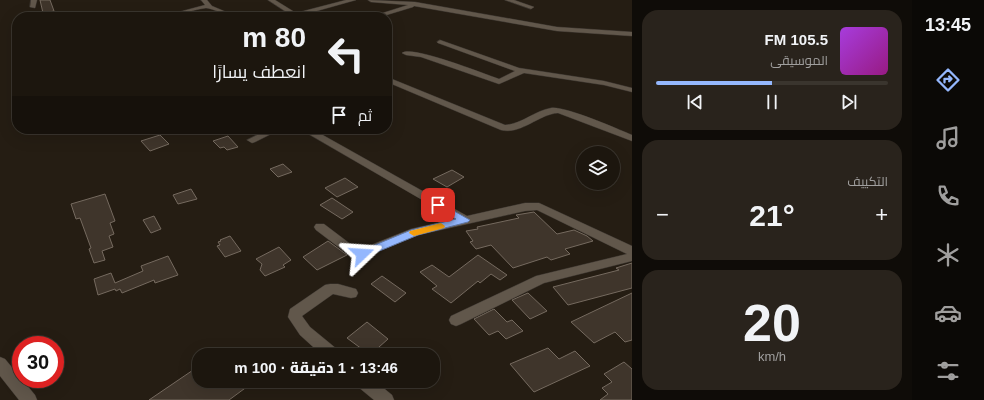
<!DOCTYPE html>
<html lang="ar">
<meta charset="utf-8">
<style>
:root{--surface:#1c160e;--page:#29231c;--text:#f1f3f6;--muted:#a09f9e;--line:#3a352e;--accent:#94b7fd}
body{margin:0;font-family:Arial,Cairo,sans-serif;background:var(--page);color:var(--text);direction:rtl;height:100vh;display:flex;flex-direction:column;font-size:15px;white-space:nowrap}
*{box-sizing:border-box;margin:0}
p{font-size:13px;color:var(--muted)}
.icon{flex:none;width:22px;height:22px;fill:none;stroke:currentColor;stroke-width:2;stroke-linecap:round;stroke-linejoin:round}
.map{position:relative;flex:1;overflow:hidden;direction:ltr}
.sheet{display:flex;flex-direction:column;gap:10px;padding:10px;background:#0f0c08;width:280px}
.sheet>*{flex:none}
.top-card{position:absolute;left:12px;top:12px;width:380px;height:122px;border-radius:16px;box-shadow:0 4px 16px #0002,0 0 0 1px var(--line);direction:rtl;background:#1c160e;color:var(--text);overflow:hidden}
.fabs{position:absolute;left:576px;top:146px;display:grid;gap:8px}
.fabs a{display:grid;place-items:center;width:44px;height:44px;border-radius:50%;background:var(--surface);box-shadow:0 4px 16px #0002,0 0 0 1px var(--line);font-size:20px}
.speed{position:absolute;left:12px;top:336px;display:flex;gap:8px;font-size:20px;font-weight:700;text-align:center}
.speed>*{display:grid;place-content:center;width:52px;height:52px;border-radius:50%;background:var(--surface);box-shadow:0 4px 16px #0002,0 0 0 1px var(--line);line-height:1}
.speed .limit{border:6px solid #d22;background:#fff;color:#111}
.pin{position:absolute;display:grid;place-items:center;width:34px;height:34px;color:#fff;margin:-17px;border-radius:8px;box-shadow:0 2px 6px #0006}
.me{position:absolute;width:44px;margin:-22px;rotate:70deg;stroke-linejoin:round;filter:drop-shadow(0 0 3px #0008)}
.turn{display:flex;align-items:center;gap:14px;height:84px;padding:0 20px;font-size:18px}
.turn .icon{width:52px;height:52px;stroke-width:2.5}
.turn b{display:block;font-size:28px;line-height:34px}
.then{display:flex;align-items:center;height:38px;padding:0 20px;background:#0003;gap:8px;font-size:15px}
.big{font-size:30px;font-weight:800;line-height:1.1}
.sheet .tile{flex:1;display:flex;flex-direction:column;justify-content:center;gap:6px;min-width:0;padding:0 14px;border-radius:16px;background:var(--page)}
.sheet .dial{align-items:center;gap:0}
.dial b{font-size:52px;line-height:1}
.song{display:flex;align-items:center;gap:12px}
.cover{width:48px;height:48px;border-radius:6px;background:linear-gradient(135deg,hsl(280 70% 55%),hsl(310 70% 35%))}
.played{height:4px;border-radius:2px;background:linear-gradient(90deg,var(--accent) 50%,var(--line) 50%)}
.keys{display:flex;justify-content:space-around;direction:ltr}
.heat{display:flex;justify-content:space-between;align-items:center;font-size:22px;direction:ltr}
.trip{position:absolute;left:192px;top:348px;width:248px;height:40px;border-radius:16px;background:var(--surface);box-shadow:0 4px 16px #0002,0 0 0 1px var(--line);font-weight:800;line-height:40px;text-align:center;direction:rtl}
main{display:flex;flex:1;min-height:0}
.menu{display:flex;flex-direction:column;width:72px;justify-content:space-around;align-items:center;background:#0b0906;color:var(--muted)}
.menu .icon{width:28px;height:28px}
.menu .current{color:var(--accent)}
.menu b{font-size:18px;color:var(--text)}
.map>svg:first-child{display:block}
.building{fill:#3f352b;stroke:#756a5f}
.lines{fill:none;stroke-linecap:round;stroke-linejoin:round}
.minor-casing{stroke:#3c3630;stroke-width:1}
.minor{fill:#61574b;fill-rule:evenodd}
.route{fill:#94b7fd;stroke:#6077a4}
.slow{fill:#f59e0b}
</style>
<main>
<nav class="menu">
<b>13:45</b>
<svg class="icon current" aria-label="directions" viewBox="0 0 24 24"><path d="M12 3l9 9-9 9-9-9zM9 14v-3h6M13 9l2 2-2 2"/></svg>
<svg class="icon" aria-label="music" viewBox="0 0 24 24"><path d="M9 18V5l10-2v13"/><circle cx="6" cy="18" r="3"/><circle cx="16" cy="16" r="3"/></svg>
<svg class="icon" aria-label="phone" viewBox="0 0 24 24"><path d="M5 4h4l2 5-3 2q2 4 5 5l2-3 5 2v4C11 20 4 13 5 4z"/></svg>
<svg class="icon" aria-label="climate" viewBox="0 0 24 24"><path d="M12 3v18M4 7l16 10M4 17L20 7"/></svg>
<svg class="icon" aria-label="car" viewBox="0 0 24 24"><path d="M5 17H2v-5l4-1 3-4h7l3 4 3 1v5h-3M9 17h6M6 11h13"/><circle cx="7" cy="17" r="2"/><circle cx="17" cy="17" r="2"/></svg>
<svg class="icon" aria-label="filters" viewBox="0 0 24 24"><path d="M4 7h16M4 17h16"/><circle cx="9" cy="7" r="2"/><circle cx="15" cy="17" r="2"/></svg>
</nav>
<section class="sheet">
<div class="tile">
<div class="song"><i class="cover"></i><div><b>105.5 FM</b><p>الموسيقى</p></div></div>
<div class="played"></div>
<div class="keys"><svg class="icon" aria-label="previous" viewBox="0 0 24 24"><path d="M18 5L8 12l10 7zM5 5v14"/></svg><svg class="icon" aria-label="pause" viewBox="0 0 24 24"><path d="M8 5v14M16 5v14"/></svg><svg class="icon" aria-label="next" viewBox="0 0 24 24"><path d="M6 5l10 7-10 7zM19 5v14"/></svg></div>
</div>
<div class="tile"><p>التكييف</p>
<div class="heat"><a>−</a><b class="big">21°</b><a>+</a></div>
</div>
<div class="tile dial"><b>20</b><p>km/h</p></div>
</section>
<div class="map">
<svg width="632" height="400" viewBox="0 0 632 400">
<rect width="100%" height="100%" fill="#251d13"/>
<g class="building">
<path d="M40,0h10l4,11 -11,2z"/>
<path d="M160,135l9,9 -19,7 -9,-10z"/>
<path d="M228,136l10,11 -11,3 -3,-3 -4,1 -7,-7z"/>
<path d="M283,164l9,8 -14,5 -8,-8z"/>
<path d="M452,170l12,7 -17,10 -14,-8z"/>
<path d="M345,178l13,9 -21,10 -12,-9z"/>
<path d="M191,189l6,10 -19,5 -5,-9z"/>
<path d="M105,194l10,27 -5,2 4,11 -5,2 4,11 -11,4 3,9 -11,3 -5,-14 2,-1 -11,-30 -4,1 -5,-15z"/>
<path d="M332,198l21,14 -11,7 -22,-14z"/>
<path d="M534,212l23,22 17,-4 13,6 6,5 -28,8 5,5 -19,6 -4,-3 -34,11 -22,-23 -15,4 -6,-7 3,-1 -7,-10 12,-2 -1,-2 42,-9 -3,-3z"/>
<path d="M154,216l7,13 -10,4 -8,-13z"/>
<path d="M230,236l11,15 -16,6 -8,-11 3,-1 -2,-3 3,-1 -1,-1z"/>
<path d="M328,241l19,14 -30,15 -14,-13z"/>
<path d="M279,247l12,13 -8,5 2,2 -20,9 -5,-6 2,-6 -6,-5z"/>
<path d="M478,255l29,20 -7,5 -9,-6 -11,9 -2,-2 -27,22 -19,-14 5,-3 -17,-14 12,-7 17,12z"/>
<path d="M168,256l10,19 -23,8 -1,-3 -32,13 -2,-4 -4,2 -1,-2 -17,6 -4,-16 17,-6 4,10 28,-12 -2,-5z"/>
<path d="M632,263v25l-64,17 -15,-18 66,-17 -3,-2z"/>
<path d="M382,276l24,17 -11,9 -24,-18z"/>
<path d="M528,293l19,18 -17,8 -18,-19z"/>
<path d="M632,293v47l-7,2 -10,-10 -21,11 -23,-21z"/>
<path d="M494,309l13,13 5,-2 11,11 -17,8 -8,-8 -9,4 -15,-16z"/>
<path d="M367,322l21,17 -18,16 -23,-17z"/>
<path d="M548,348l11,11 16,-8 15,15 -56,26 -24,-28z"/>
<path d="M624,362l8,7v31h-32l8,-6 -6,-6 10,-6 -8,-8z"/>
<path d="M199,366v15h45l4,5 -19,14h-80z"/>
</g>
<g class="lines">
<g class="minor-casing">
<g id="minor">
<path d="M31,0h6l-2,8 -5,-1z"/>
<path d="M201,0h6l5,6 26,11c-11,0 -25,-9 -32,-9 -16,2 -30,9 -46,9l45,-12z"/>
<path d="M268,0h7l21,13 50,-13h10l-57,16 1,1h-6z"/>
<path d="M368,0l47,2 142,25 75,5v4l-75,-5 -143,-25 -1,1 -33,10h-10l38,-12 -37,-3z"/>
<path d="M505,0h9l20,7 -3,2z"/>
<path d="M440,40l79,28 85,13 28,7v4l-28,-7 -80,-12 -25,11 -78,-27 -15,-2 -4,-2c10,-8 82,21 97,26l16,-8 -77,-28 -1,-1z"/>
<path d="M387,77l118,48c17,-1 29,-14 46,-17 14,-2 64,20 81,27v6l-74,-28c-19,1 -37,22 -57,17l-114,-48z"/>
<path d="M269,129h12l-26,13 -3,1 -5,-3z"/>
<path d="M300,129h12l155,87 58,-13h14l93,43v15l-88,22 -83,41 -5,2 -5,-2 -2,-4 2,-4 85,-40 91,-22 -90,-44 -12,1 -107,24 -56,23 -13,-3 -33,-25 -2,-3 2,-3h8l33,25h4l50,-20 44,-10z"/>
<path d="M330,284h8l18,5 2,4 -2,4 -5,1 -18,-4 -31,22 8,11 28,23 3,5h-19l-22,-20 -12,-18 2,-8 35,-24z"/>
<path d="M0,357l5,2 30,36 2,5h-18l-19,-24z"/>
<path d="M355,381h20l17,14 2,5h-20l-17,-14z"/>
</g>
</g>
<use href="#minor" class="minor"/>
</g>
<path class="route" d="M438,202l32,18 -2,2 -50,13 -53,22h-7l-2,-3 2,-2 53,-22 45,-11 -21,-12 -1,-2z"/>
<path class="slow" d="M441,223l4,3 -1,2 -30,8 -5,-3 1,-2z"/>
</svg>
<div class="fabs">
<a><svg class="icon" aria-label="layers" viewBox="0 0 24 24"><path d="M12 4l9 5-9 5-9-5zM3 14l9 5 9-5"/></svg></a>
</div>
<div class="speed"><div class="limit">30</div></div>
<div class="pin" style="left:438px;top:205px;background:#d93025"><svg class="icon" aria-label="arrive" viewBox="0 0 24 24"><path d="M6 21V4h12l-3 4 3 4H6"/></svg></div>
<svg class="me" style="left:362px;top:254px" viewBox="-20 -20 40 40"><path d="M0-17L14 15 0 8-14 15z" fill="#94b7fd" stroke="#fff" stroke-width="4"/></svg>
<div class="trip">13:46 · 1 دقيقة · 100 m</div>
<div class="top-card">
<div class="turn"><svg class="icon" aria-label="left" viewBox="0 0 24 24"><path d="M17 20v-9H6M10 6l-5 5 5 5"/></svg><div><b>80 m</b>انعطف يسارًا</div></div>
<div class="then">ثم<svg class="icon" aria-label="arrive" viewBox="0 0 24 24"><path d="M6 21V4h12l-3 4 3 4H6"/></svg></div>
</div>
</div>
</main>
